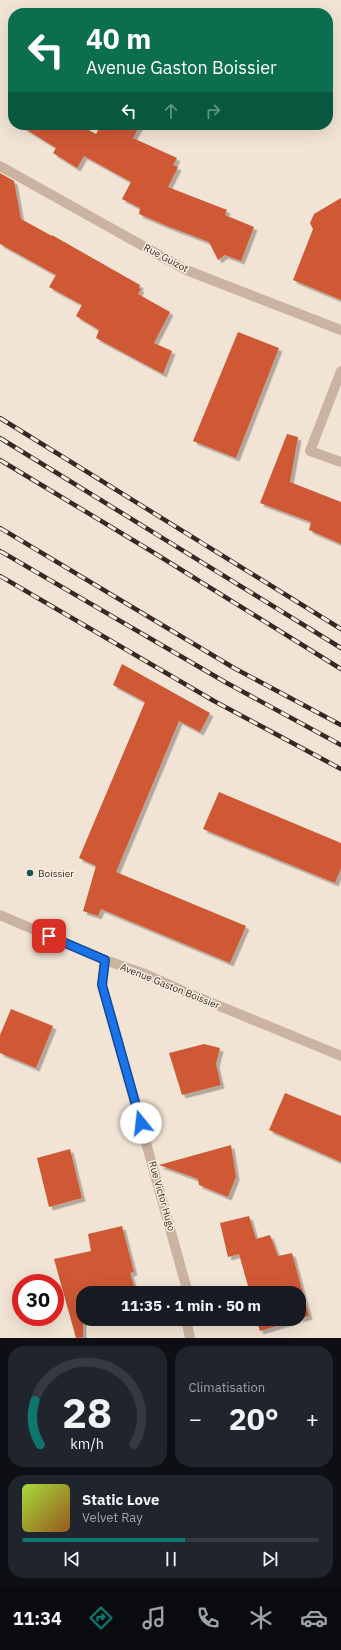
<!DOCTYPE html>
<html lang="fr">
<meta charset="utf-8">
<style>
:root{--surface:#171b24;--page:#20242c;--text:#f1f3f6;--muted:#9ea1a6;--line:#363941;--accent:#0f766e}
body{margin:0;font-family:"IBM Plex Sans",sans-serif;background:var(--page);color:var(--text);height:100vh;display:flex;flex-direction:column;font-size:15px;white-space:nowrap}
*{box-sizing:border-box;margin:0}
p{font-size:13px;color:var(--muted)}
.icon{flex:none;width:22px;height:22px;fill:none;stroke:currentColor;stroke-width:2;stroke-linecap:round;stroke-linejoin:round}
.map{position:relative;height:1338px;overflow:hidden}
.sheet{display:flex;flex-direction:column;gap:8px;padding:8px;background:#0d0f14;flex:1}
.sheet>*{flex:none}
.hud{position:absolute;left:8px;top:8px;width:325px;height:122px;border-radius:16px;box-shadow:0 4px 16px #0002;background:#0b6e4f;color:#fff;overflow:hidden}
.speed{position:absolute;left:12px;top:1274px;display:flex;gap:8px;font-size:20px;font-weight:700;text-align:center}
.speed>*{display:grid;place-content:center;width:52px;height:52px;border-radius:50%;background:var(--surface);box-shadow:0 4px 16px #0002;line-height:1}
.speed .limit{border:6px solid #d22;background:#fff;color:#111}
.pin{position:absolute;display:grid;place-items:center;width:34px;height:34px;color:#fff;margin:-17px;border-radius:8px;box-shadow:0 2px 6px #0006}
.me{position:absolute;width:44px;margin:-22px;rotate:344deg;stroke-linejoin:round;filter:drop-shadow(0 0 3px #0008)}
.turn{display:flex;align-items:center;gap:14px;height:84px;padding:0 12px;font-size:18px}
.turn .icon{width:52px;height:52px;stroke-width:2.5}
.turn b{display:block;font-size:28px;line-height:34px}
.lanes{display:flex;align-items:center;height:38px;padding:0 12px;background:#0003;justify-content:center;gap:20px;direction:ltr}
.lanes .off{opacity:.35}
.big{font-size:30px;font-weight:700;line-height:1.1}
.sheet .tile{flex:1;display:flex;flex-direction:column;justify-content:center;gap:6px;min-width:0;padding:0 14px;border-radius:16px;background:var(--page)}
.sheet .dial{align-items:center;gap:0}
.dial svg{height:104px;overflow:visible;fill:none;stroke:var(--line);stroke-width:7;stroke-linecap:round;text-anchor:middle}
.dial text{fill:var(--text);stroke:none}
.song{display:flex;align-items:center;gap:12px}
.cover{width:48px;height:48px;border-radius:6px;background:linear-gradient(135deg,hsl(80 70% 55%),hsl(30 70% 35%))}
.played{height:4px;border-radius:2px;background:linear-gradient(90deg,var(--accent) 55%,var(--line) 55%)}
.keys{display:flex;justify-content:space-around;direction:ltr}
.heat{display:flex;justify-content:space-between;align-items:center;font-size:22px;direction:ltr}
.sheet .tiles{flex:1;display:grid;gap:8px;grid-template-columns:1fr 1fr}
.tile:last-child{grid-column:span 2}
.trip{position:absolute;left:76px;top:1286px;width:230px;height:40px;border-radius:16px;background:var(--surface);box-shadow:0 4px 16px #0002;font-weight:700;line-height:40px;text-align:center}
.tab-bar{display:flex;height:64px;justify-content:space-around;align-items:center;background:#090b0e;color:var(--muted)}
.tab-bar .icon{width:28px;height:28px}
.tab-bar .current{color:var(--accent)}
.tab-bar b{font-size:18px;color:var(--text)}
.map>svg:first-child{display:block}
.building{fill:#cf5936;filter:url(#shadow)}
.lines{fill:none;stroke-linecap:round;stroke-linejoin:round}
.minor{stroke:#cbb3a1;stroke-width:10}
.tertiary{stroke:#cbb3a1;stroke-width:10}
.rail-casing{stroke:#342924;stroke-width:4.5}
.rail{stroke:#faeee1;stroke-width:3;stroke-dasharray:9;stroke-linecap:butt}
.route-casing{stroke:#114b97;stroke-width:10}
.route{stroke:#1a73e8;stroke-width:7}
.poi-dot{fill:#175558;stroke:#faeee1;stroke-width:1.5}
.labels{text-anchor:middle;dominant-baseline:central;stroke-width:3;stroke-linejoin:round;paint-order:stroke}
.street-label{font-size:10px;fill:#342924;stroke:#faeee1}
.poi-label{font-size:10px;fill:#342924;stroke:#faeee1;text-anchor:start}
</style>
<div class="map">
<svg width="341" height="1338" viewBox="0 0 341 1338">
<defs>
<filter id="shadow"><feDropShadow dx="3.5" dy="3.5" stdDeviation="0" flood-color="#0004"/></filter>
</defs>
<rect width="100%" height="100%" fill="#f2e4d5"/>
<g class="building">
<path d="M19,125h61l16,9 5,-9h39l-7,13 44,20 -4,7 5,2 -10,20 59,23 -2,5 29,12 -13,34 -16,-6 -7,5 -9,-18 -42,-16 -28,-12 1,-6 -18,-9 9,-17 -47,-26 -7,12 -24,-15 3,-5z"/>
<path d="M0,173l14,8 7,38 31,17v-1l88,50 -1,3 2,1 -3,5 32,18 -16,31 18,8 -9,23 -67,-36 3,-8 -23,-14 6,-11 -33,-18 7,-12 -56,-31z"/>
<path d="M341,198v102l-48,-20 20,-51 -3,-6 4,-9z"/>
<path d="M238,332l41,16 -43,110 -43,-17z"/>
<path d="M287,434l11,3 -8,45 51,20v42l-32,-14 2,-8 -51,-19z"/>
<path d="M122,664l88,49 -10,19 -21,-11 -63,151 130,54 -16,37 -129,-54 -3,7 -15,-5 13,-45 -17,-8 66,-156 -32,-17z"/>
<path d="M219,792l122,51v25l-6,15 -132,-54z"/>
<path d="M11,1009l42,17 -17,42 -36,-15v-18z"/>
<path d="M204,1044l16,4 -4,16 5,21 -39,10 -13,-42z"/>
<path d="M285,1093l56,23v46l-72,-32z"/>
<path d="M231,1145l5,32 -8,20 -29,-12 -1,-6 -39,-14z"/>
<path d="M70,1149l12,49 -33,9 -12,-49z"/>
<path d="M249,1216l7,23 14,-4 8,21 14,-3 17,63 -49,15 -4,-12h43v-26h-49l-11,-39 -11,3 -8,-34z"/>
<path d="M122,1226l12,46 -4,1 6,20h-53v44l-7,1 -22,-79 37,-8 -3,-17z"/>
</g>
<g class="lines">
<g class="minor">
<path d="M0,166l186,104 155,60"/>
<path d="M341,371l-31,80 31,11"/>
<path d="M105,960l-3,25 86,308"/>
<path d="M186,1319l4,19"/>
</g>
<path class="tertiary" d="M0,915l105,45 40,14 43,19 153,63"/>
<g class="rail-casing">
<g id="rail">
<path d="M0,418l341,211"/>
<path d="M0,438l341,210"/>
<path d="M0,460l151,91 190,118"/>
<path d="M0,528l234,140 107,57"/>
<path d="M0,551l225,131 116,63"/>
<path d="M0,576l214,125 127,68"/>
</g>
</g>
<use href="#rail" class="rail"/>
</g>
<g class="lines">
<g class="route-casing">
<path id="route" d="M49,936l56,24 -3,25 39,138"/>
</g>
<use href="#route" class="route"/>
</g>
<circle class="poi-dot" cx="30" cy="873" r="4"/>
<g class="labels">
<g class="street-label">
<text transform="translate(166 258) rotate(28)">Rue Guizot</text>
<text transform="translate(170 986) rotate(22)">Avenue Gaston Boissier</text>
<text transform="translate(162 1196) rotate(74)">Rue Victor Hugo</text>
</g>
<g class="poi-label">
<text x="38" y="873">Boissier</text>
</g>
</g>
</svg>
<div class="speed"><div class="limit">30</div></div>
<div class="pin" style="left:49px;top:936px;background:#d93025"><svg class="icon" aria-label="arrive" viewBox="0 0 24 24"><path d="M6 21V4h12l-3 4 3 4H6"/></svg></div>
<svg class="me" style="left:141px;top:1123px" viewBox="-20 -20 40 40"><circle r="19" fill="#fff"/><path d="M0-13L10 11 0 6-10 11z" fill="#1a73e8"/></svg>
<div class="trip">11:35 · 1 min · 50 m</div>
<div class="hud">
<div class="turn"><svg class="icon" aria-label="left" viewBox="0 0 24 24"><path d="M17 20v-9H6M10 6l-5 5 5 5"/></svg><div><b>40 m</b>Avenue Gaston Boissier</div></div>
<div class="lanes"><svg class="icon" aria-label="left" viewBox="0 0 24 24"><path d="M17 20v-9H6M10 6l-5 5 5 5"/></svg><svg class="icon off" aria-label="ahead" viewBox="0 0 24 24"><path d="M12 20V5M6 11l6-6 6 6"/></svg><svg class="icon off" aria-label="right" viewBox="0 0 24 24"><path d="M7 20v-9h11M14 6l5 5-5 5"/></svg></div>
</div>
</div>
<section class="sheet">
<div class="tiles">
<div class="tile dial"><svg viewBox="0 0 100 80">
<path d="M14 69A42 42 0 1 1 86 69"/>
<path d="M14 69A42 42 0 0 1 10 35" stroke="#0f766e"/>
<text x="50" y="56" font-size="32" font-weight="700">28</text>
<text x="50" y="72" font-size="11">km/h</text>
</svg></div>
<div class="tile"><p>Climatisation</p>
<div class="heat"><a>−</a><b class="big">20°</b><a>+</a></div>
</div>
<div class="tile">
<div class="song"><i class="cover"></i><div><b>Static Love</b><p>Velvet Ray</p></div></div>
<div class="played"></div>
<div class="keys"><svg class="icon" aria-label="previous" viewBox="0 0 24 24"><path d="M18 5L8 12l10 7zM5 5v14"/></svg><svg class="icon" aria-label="pause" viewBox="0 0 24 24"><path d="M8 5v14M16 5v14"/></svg><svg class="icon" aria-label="next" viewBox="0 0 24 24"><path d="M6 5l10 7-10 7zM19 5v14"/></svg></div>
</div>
</div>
</section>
<nav class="tab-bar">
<b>11:34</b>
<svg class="icon current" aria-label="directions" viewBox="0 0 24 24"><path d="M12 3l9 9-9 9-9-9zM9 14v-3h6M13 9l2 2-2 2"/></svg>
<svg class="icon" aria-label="music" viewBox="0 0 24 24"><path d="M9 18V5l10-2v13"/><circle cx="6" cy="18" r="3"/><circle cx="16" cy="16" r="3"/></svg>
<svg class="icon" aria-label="phone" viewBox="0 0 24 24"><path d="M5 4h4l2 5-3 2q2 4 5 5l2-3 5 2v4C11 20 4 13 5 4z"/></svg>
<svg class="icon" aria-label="climate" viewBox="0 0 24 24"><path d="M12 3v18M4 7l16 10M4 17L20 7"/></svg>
<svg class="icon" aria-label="car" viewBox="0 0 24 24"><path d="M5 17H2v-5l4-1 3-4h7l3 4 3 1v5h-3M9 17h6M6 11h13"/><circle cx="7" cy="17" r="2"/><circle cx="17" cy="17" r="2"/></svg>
</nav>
